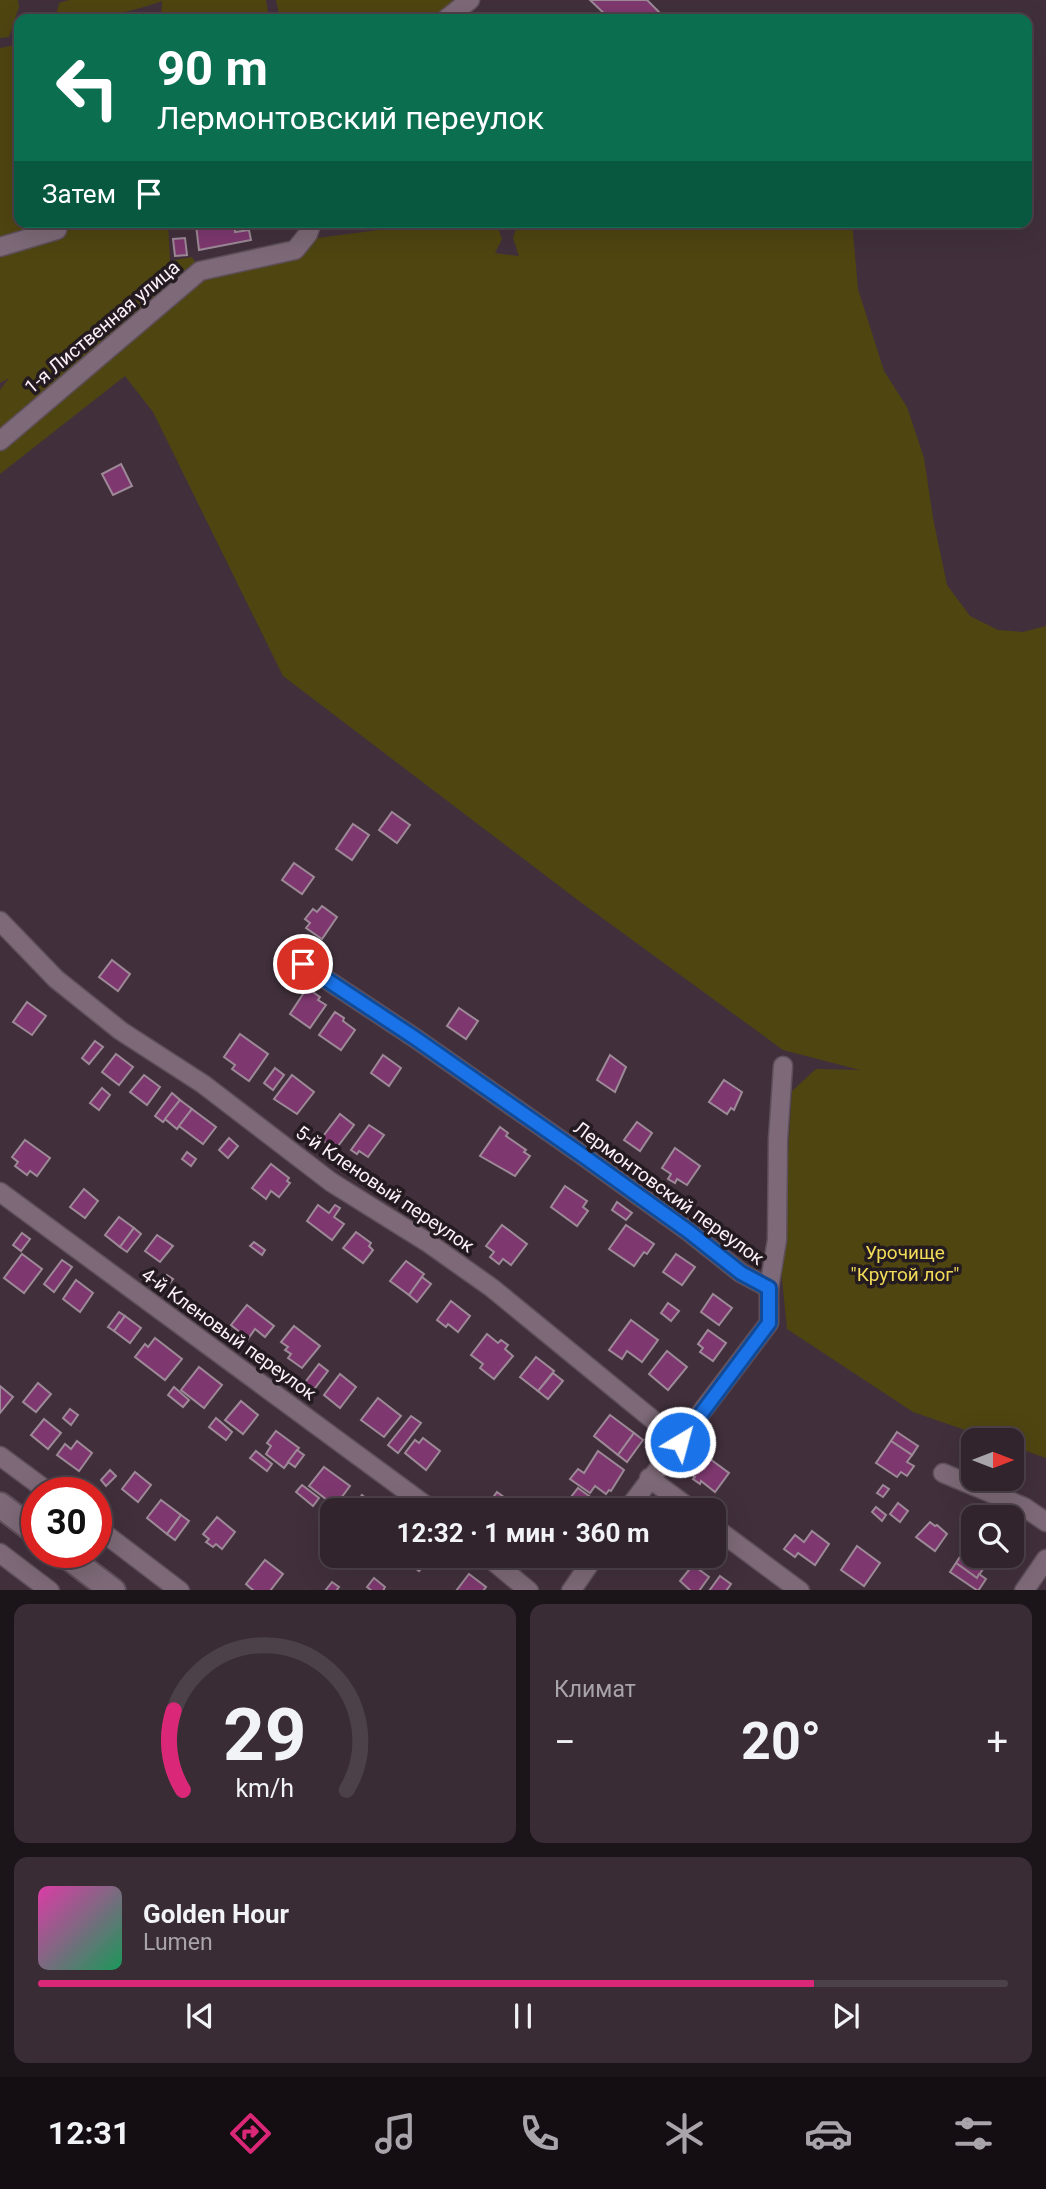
<!DOCTYPE html>
<html lang="ru">
<meta charset="utf-8">
<style>
:root{--surface:#31242d;--page:#392c35;--text:#f1f3f6;--muted:#a8a4aa;--line:#4c4149;--accent:#db2777}
body{margin:0;font-family:Roboto,sans-serif;background:var(--page);color:var(--text);height:100vh;display:flex;flex-direction:column;font-size:26px;white-space:nowrap}
*{box-sizing:border-box;margin:0}
p{font-size:23px;color:var(--muted)}
.icon{flex:none;width:38px;height:38px;fill:none;stroke:currentColor;stroke-width:2;stroke-linecap:round;stroke-linejoin:round}
.map{position:relative;height:1590px;overflow:hidden}
.side{display:flex;flex-direction:column;gap:14px;padding:14px;background:#1b1419;flex:1}
.side>*{flex:none}
.hud{position:absolute;left:14px;top:14px;width:1018px;height:214px;border-radius:14px;box-shadow:0 7px 28px #0002,0 0 0 2px var(--line);background:#0b6e4f;color:#fff;overflow:hidden}
.needle{width:46px;rotate:90deg}
.buttons{position:absolute;left:961px;top:1428px;display:grid;gap:14px}
.buttons a{display:grid;place-items:center;width:63px;height:63px;border-radius:14px;background:var(--surface);box-shadow:0 7px 28px #0002,0 0 0 2px var(--line);font-size:35px}
.speed{position:absolute;left:21px;top:1477px;display:flex;gap:14px;font-size:35px;font-weight:700;text-align:center}
.speed>*{display:grid;place-content:center;width:91px;height:91px;border-radius:50%;background:var(--surface);box-shadow:0 7px 28px #0002,0 0 0 2px var(--line);line-height:1}
.speed .limit{border:10px solid #d22;background:#fff;color:#111}
.pin{position:absolute;display:grid;place-items:center;width:60px;height:60px;color:#fff;margin:-30px;border:4px solid #fff;border-radius:50%;box-shadow:0 2px 7px #0007}
.me{position:absolute;width:77px;margin:-38px;rotate:37deg;stroke-linejoin:round;filter:drop-shadow(0 0 5px #0008)}
.turn{display:flex;align-items:center;gap:24px;height:147px;padding:0 28px;font-size:32px}
.turn .icon{width:91px;height:91px;stroke-width:2.5}
.turn b{display:block;font-size:49px;line-height:60px}
.then{display:flex;align-items:center;height:66px;padding:0 28px;background:#0003;gap:14px;font-size:26px}
.big{font-size:52px;font-weight:700;line-height:1.1}
.side .tile{flex:1;display:flex;flex-direction:column;justify-content:center;gap:10px;min-width:0;padding:0 24px;border-radius:14px;background:var(--page)}
.side .dial{align-items:center;gap:0}
.dial svg{height:182px;overflow:visible;fill:none;stroke:var(--line);stroke-width:7;stroke-linecap:round;text-anchor:middle}
.dial text{fill:var(--text);stroke:none}
.song{display:flex;align-items:center;gap:21px}
.cover{width:84px;height:84px;border-radius:10px;background:linear-gradient(135deg,hsl(320 70% 55%),hsl(150 70% 35%))}
.played{height:7px;border-radius:4px;background:linear-gradient(90deg,var(--accent) 80%,var(--line) 80%)}
.keys{display:flex;justify-content:space-around;direction:ltr}
.heat{display:flex;justify-content:space-between;align-items:center;font-size:38px;direction:ltr}
.side .tiles{flex:1;display:grid;gap:14px;grid-template-columns:1fr 1fr}
.tile:last-child{grid-column:span 2}
.trip{position:absolute;left:320px;top:1498px;width:406px;height:70px;border-radius:14px;background:var(--surface);box-shadow:0 7px 28px #0002,0 0 0 2px var(--line);font-weight:700;line-height:70px;text-align:center}
.tabs{display:flex;height:112px;justify-content:space-around;align-items:center;background:#140e12;color:var(--muted)}
.tabs .icon{width:49px;height:49px}
.tabs .on{color:var(--accent)}
.tabs b{font-size:32px;color:var(--text)}
.map>svg:first-child{display:block}
.green{fill:#4f4511}
.building{fill:#7e386f;stroke:#9d8997;stroke-width:2}
.lines{fill:none;stroke-linecap:round;stroke-linejoin:round}
.street-casing{stroke:#5e4f5a;stroke-width:21}
.secondary-casing{stroke:#5e4f5a;stroke-width:28}
.street{stroke:#7d6977;stroke-width:18}
.secondary{stroke:#7d6977;stroke-width:24}
.route-casing{stroke:#114b97;stroke-width:18}
.route{stroke:#1a73e8;stroke-width:12}
.labels{text-anchor:middle;dominant-baseline:central;stroke-width:7;stroke-linejoin:round;paint-order:stroke}
.street-label{font-size:19px;fill:#fcf0f8;stroke:#231b20}
.park-label{font-size:19px;fill:#f2db58;stroke:#231b20}
</style>
<div class="map">
<svg width="1046" height="1591" viewBox="0 0 1046 1591">
<rect width="100%" height="100%" fill="#41303c"/>
<g class="green">
<path d="M0,0h18l1,7 -10,30 -9,1z"/>
<path d="M69,0h197l3,19h-108l1,-18c-35,13 -70,18 -107,18l4,-16z"/>
<path d="M276,0h186l-26,19h-156z"/>
<path d="M19,44v178h149l2,39 22,-4 5,8 -197,171v-46l9,-12 -9,5v-335z"/>
<path d="M496,222l6,17 -7,14 24,3 -6,-18 5,-16h334l6,67 26,82 23,36 17,51 9,60 14,67 23,31 28,14 25,2 23,-6v832l-34,-12v-6h-18l-81,-28 -126,-83 -6,-60 11,-178 24,-22 44,1 -77,-20 -204,-149 -296,-225 -130,-264 -28,-36 -125,98v-32l197,-162 113,-41 114,-15z"/>
</g>
<g class="building">
<path d="M590,0h57l19,19h-56z"/>
<path d="M216,222h18l1,10 14,-2 2,10 -52,10 -3,-25z"/>
<path d="M185,238l2,17 -12,1 -2,-17z"/>
<path d="M121,464l11,22 -19,9 -11,-21z"/>
<path d="M392,812l18,13 -13,18 -18,-13z"/>
<path d="M353,824l16,11 -17,25 -16,-11z"/>
<path d="M294,863l20,14 -12,17 -20,-14z"/>
<path d="M322,906l15,11 -15,22 -16,-11 4,-5 -5,-4 8,-10 4,3z"/>
<path d="M112,960l18,14 -12,17 -19,-14z"/>
<path d="M307,988l13,9 -2,3 8,5 -16,23 -20,-14z"/>
<path d="M27,1002l19,14 -14,19 -19,-13z"/>
<path d="M459,1008l19,13 -12,18 -19,-13z"/>
<path d="M335,1012l9,6 -1,3 12,9 -14,20 -22,-15z"/>
<path d="M240,1034l28,20 -19,27 -17,-12 3,-4 -11,-8z"/>
<path d="M95,1041l8,6 -14,17 -7,-6z"/>
<path d="M116,1054l17,13 -14,18 -17,-13z"/>
<path d="M383,1055l18,13 -12,18 -18,-13z"/>
<path d="M610,1055l16,12 -11,25 -18,-12z"/>
<path d="M275,1068l9,7 -11,15 -9,-7z"/>
<path d="M144,1075l16,12 -13,18 -17,-13z"/>
<path d="M292,1075l22,17 -17,22 -23,-15z"/>
<path d="M724,1080l18,12 -8,18 -3,-2 -4,6 -18,-12z"/>
<path d="M102,1088l8,7 -11,15 -9,-7z"/>
<path d="M172,1093l8,7 -17,22 -8,-6z"/>
<path d="M180,1100l12,9 -15,20 -12,-10z"/>
<path d="M192,1109l24,18 -13,17 -24,-18z"/>
<path d="M340,1114l14,11 -19,25 -14,-11z"/>
<path d="M637,1122l15,11 -12,18 -16,-11z"/>
<path d="M369,1125l15,10 -16,22 -9,-6 -2,3 -6,-4z"/>
<path d="M500,1127l8,6 -2,3 20,14 -2,2 6,4 -15,20 -35,-20z"/>
<path d="M229,1138l9,8 -10,12 -9,-8z"/>
<path d="M25,1140l25,18 -13,18 -7,-5 -3,4 -12,-9 3,-4 -6,-5z"/>
<path d="M675,1148l25,18 -13,19 -10,-6 -2,4 -7,-4 3,-5 -9,-6z"/>
<path d="M187,1152l9,7 -5,7 -9,-7z"/>
<path d="M271,1164l18,14 -2,3 3,2 -11,14 -8,-6 -5,8 -14,-11z"/>
<path d="M565,1186l22,15 -4,6 5,4 -11,15 -26,-19z"/>
<path d="M84,1189l14,12 -13,17 -15,-11z"/>
<path d="M617,1202l15,11 -6,7 -14,-10z"/>
<path d="M318,1205l11,8 6,-8 5,3 -6,9 10,7 -12,16 -25,-19z"/>
<path d="M119,1217l15,11 -14,19 -15,-12z"/>
<path d="M502,1225l25,19 -16,21 -8,-6 -4,5 -9,-7 4,-5 -8,-6z"/>
<path d="M626,1225l28,19 -7,10 -3,-2 -10,14 -25,-17z"/>
<path d="M134,1228l7,6 -14,18 -7,-5z"/>
<path d="M356,1232l15,11 -2,3 4,4 -10,13 -20,-15z"/>
<path d="M22,1233l8,6 -9,12 -8,-6z"/>
<path d="M157,1235l16,11 -13,16 -15,-11z"/>
<path d="M254,1242l11,8 -3,5 -12,-9z"/>
<path d="M22,1254l20,15 -18,24 -20,-15z"/>
<path d="M676,1254l19,13 -13,18 -19,-13z"/>
<path d="M62,1260l10,7 -18,25 -10,-8z"/>
<path d="M406,1261l18,13 -15,21 -19,-14z"/>
<path d="M167,1275l6,4 -10,13 -5,-5z"/>
<path d="M422,1277l9,7 -14,18 -8,-7z"/>
<path d="M76,1280l17,13 -13,19 -17,-13z"/>
<path d="M713,1294l19,14 -13,17 -18,-13z"/>
<path d="M451,1301l19,15 -12,16 -10,-8 -2,3 -9,-7z"/>
<path d="M668,1303l11,8 -8,10 -10,-8z"/>
<path d="M247,1305l27,21 -9,11 -10,-8 -7,10 -17,-14z"/>
<path d="M119,1312l6,4 -11,15 -6,-4z"/>
<path d="M125,1316l16,12 -11,15 -16,-12z"/>
<path d="M631,1320l27,20 -16,22 -15,-11 -5,8 -13,-9z"/>
<path d="M294,1326l26,20 -18,22 -14,-10 3,-4 -6,-4 3,-3 -7,-5z"/>
<path d="M708,1330l18,13 -13,18 -13,-9 3,-4 -5,-4z"/>
<path d="M487,1334l11,9 3,-3 7,5 -3,4 8,7 -19,23 -14,-11 3,-4 -12,-9z"/>
<path d="M155,1338l27,21 -17,21 -30,-23 10,-13 3,3z"/>
<path d="M667,1351l20,16 -19,23 -19,-16z"/>
<path d="M536,1357l18,14 -16,20 -18,-14z"/>
<path d="M319,1364l9,7 -16,21 -9,-7z"/>
<path d="M199,1367l23,18 -18,23 -23,-18z"/>
<path d="M553,1373l10,8 -15,18 -10,-8z"/>
<path d="M340,1374l16,13 -16,21 -16,-13z"/>
<path d="M38,1383l13,11 -15,18 -13,-10z"/>
<path d="M0,1386l13,11 -13,16z"/>
<path d="M174,1387l15,13 -6,7 -15,-12z"/>
<path d="M378,1398l23,18 -17,21 -23,-17z"/>
<path d="M241,1401l17,14 -15,19 -18,-14z"/>
<path d="M70,1409l8,6 -7,10 -8,-7z"/>
<path d="M610,1415l24,18 -16,22 -24,-19z"/>
<path d="M411,1416l10,7 -23,30 -10,-8z"/>
<path d="M216,1418l16,14 -6,8 -17,-13z"/>
<path d="M44,1419l17,14 -13,16 -17,-14z"/>
<path d="M276,1431l23,17 -15,20 -18,-14 5,-8 -4,-3z"/>
<path d="M897,1432l21,14 -6,9 -21,-14z"/>
<path d="M634,1433l9,7 -16,22 -9,-7z"/>
<path d="M423,1438l17,13 -14,19 -21,-17 10,-13 4,3z"/>
<path d="M77,1441l15,12 -13,18 -22,-16 8,-11 6,5z"/>
<path d="M891,1441l21,14 -5,7 7,4 -7,10 -6,-4 -4,5 -21,-14z"/>
<path d="M297,1450l7,5 -9,12 -7,-5z"/>
<path d="M256,1451l16,13 -5,7 -17,-13z"/>
<path d="M598,1451l26,19 -13,21 -2,-1 -3,4 -11,-8 -5,7 -20,-14 8,-10 6,4z"/>
<path d="M706,1456l23,17 -14,19 -14,-11 -1,3 -7,-5 2,-2 -3,-2z"/>
<path d="M324,1467l26,19 -15,20 -26,-20z"/>
<path d="M110,1470l6,6 -10,10 -5,-6z"/>
<path d="M135,1472l16,13 -13,17 -16,-13z"/>
<path d="M302,1485l17,13 -6,8 -17,-14z"/>
<path d="M883,1485l6,4 -6,8 -6,-4z"/>
<path d="M578,1488l18,13 -6,9h-29z"/>
<path d="M497,1492l19,14 -3,4h-29z"/>
<path d="M362,1495l18,15h-24l2,-1 -4,-3z"/>
<path d="M161,1500l20,15 -14,19 -20,-16z"/>
<path d="M898,1503l10,8 -8,11 -10,-8z"/>
<path d="M876,1507l10,8 -4,6 -10,-9z"/>
<path d="M181,1515l8,6 -14,19 -8,-6z"/>
<path d="M217,1517l18,15 -13,17 -6,-5 -3,3 -7,-5 3,-3 -6,-5z"/>
<path d="M930,1522l5,4 2,-1 10,9 -12,17 -19,-14z"/>
<path d="M812,1531l17,13 -14,21 -17,-12 -3,4 -11,-8 11,-14 9,7z"/>
<path d="M857,1546l23,17 -16,23 -23,-16z"/>
<path d="M972,1547l1,9h11l5,4 -12,18 -21,-15 5,-8 4,2z"/>
<path d="M400,1556h32l-13,15z"/>
<path d="M659,1556h19l-7,9z"/>
<path d="M265,1560l18,14 -13,17h-16l-8,-7z"/>
<path d="M956,1563l21,15 2,-4 7,5 -8,12 -28,-19z"/>
<path d="M693,1565l16,12 -10,14h-8l-11,-10z"/>
<path d="M469,1574l17,13 -3,4h-27z"/>
<path d="M720,1576l11,8 -5,7h-17z"/>
<path d="M374,1578l11,9 -2,4h-11l-5,-4z"/>
<path d="M332,1582l7,5 -3,4h-11z"/>
</g>
<g class="lines">
<g class="street-casing">
<g id="street">
<path d="M446,19l24,-19"/>
<path d="M0,247l57,-17"/>
<path d="M0,441l200,-170 95,-21 13,-16 4,-12"/>
<path d="M0,921l56,58 65,52 82,53 128,98 96,60 65,46 188,154"/>
<path d="M303,964l112,74 167,117 106,76 53,42 28,15"/>
<path d="M0,1192l432,318"/>
<path d="M0,1456l50,37"/>
<path d="M943,1473l81,34 22,15"/>
<path d="M649,1478l43,32"/>
<path d="M627,1510l142,-187v-35l8,-48 1,-101 5,-73"/>
<path d="M96,1527l84,64"/>
<path d="M714,1527l86,64"/>
<path d="M0,1553l50,38"/>
<path d="M487,1556l42,35"/>
<path d="M571,1591l24,-35"/>
<path d="M1024,1591l22,-32"/>
</g>
</g>
<g class="secondary-casing">
<g id="secondary">
<path d="M0,1505l37,28"/>
<path d="M62,1552l51,39"/>
</g>
</g>
<use href="#street" class="street"/>
<use href="#secondary" class="secondary"/>
</g>
<g class="lines">
<g class="route-casing">
<path id="route" d="M303,964l112,74 167,117 106,76 53,42 28,15v35l-89,119"/>
</g>
<use href="#route" class="route"/>
</g>
<g class="labels">
<g class="street-label">
<text transform="translate(102 327) rotate(-40)">1-я Лиственная улица</text>
<text transform="translate(385 1189) rotate(34)">5-й Кленовый переулок</text>
<text transform="translate(669 1193) rotate(36)">Лермонтовский переулок</text>
<text transform="translate(229 1334) rotate(36)">4-й Кленовый переулок</text>
</g>
<g class="park-label">
<text x="905" y="1252">Урочище<tspan x="905" dy="22">"Крутой лог"</tspan></text>
</g>
</g>
</svg>
<div class="buttons">
<a><svg class="needle" viewBox="-14 -14 28 28"><path d="M0-13l5 13h-10z" fill="#e53935"/><path d="M0 13l5-13h-10z" fill="#a8a4aa"/></svg></a>
<a><svg class="icon" aria-label="search" viewBox="0 0 24 24"><circle cx="10" cy="10" r="6"/><path d="M15 15l6 6"/></svg></a>
</div>
<div class="speed"><div class="limit">30</div></div>
<div class="pin" style="left:303px;top:964px;background:#d93025"><svg class="icon" aria-label="arrive" viewBox="0 0 24 24"><path d="M6 21V4h12l-3 4 3 4H6"/></svg></div>
<svg class="me" style="left:680px;top:1442px" viewBox="-20 -20 40 40"><circle r="17" fill="#1a73e8" stroke="#fff" stroke-width="3"/><path d="M0-11L8 9 0 5-8 9z" fill="#fff"/></svg>
<div class="trip">12:32 · 1 мин · 360 m</div>
<div class="hud">
<div class="turn"><svg class="icon" aria-label="left" viewBox="0 0 24 24"><path d="M17 20v-9H6M10 6l-5 5 5 5"/></svg><div><b>90 m</b>Лермонтовский переулок</div></div>
<div class="then">Затем<svg class="icon" aria-label="arrive" viewBox="0 0 24 24"><path d="M6 21V4h12l-3 4 3 4H6"/></svg></div>
</div>
</div>
<section class="side">
<div class="tiles">
<div class="tile dial"><svg viewBox="0 0 100 80">
<path d="M14 69A42 42 0 1 1 86 69"/>
<path d="M14 69A42 42 0 0 1 10 34" stroke="#db2777"/>
<text x="50" y="56" font-size="32" font-weight="700">29</text>
<text x="50" y="72" font-size="11">km/h</text>
</svg></div>
<div class="tile"><p>Климат</p>
<div class="heat"><a>−</a><b class="big">20°</b><a>+</a></div>
</div>
<div class="tile">
<div class="song"><i class="cover"></i><div><b>Golden Hour</b><p>Lumen</p></div></div>
<div class="played"></div>
<div class="keys"><svg class="icon" aria-label="previous" viewBox="0 0 24 24"><path d="M18 5L8 12l10 7zM5 5v14"/></svg><svg class="icon" aria-label="pause" viewBox="0 0 24 24"><path d="M8 5v14M16 5v14"/></svg><svg class="icon" aria-label="next" viewBox="0 0 24 24"><path d="M6 5l10 7-10 7zM19 5v14"/></svg></div>
</div>
</div>
</section>
<nav class="tabs">
<b>12:31</b>
<svg class="icon on" aria-label="directions" viewBox="0 0 24 24"><path d="M12 3l9 9-9 9-9-9zM9 14v-3h6M13 9l2 2-2 2"/></svg>
<svg class="icon" aria-label="music" viewBox="0 0 24 24"><path d="M9 18V5l10-2v13"/><circle cx="6" cy="18" r="3"/><circle cx="16" cy="16" r="3"/></svg>
<svg class="icon" aria-label="phone" viewBox="0 0 24 24"><path d="M5 4h4l2 5-3 2q2 4 5 5l2-3 5 2v4C11 20 4 13 5 4z"/></svg>
<svg class="icon" aria-label="climate" viewBox="0 0 24 24"><path d="M12 3v18M4 7l16 10M4 17L20 7"/></svg>
<svg class="icon" aria-label="car" viewBox="0 0 24 24"><path d="M5 17H2v-5l4-1 3-4h7l3 4 3 1v5h-3M9 17h6M6 11h13"/><circle cx="7" cy="17" r="2"/><circle cx="17" cy="17" r="2"/></svg>
<svg class="icon" aria-label="filters" viewBox="0 0 24 24"><path d="M4 7h16M4 17h16"/><circle cx="9" cy="7" r="2"/><circle cx="15" cy="17" r="2"/></svg>
</nav>
